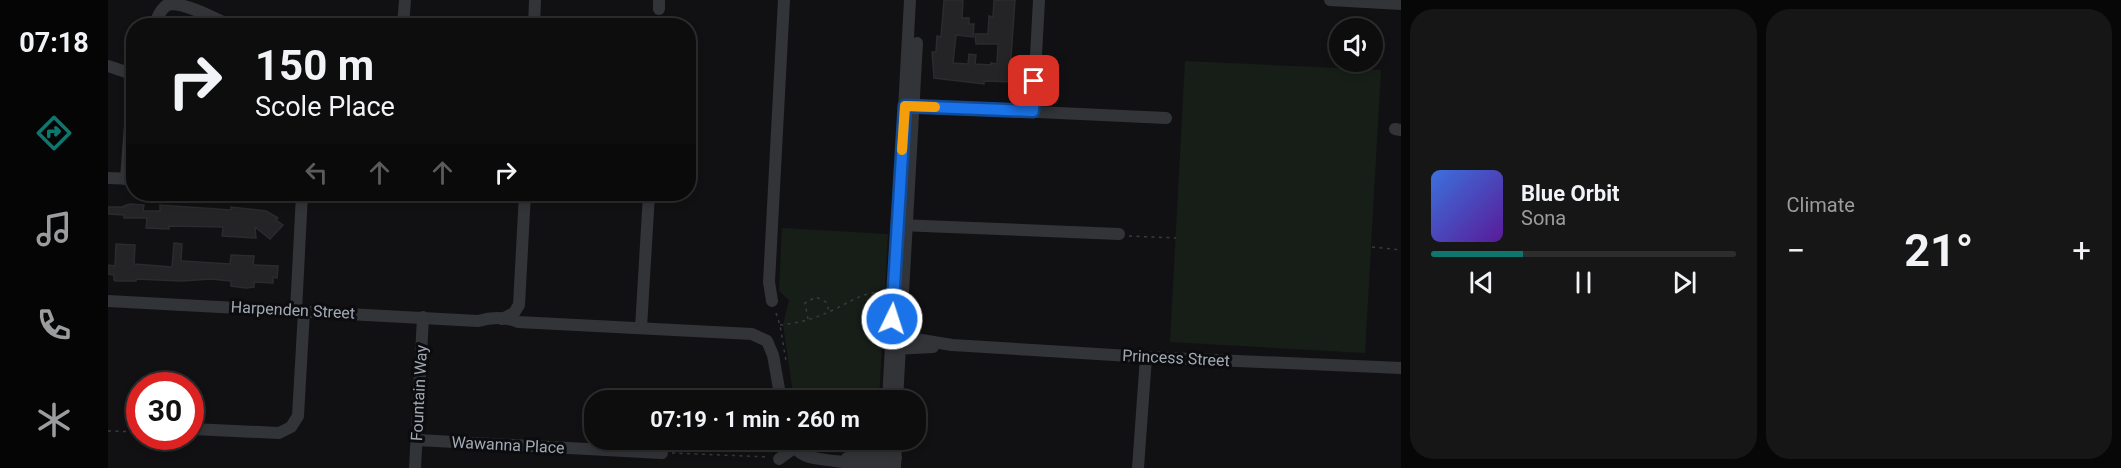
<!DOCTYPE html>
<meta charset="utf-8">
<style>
:root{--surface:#0d0d0e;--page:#161617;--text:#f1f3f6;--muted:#9a9c9e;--line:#2d2d2e;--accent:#0f766e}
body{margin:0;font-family:Roboto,sans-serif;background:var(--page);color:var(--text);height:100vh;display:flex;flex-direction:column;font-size:22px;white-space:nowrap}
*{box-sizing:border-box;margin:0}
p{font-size:20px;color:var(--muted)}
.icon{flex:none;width:33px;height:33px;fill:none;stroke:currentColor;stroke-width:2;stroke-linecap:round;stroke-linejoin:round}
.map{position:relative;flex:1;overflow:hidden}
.details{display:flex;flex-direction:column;gap:9px;padding:9px;background:#070708;width:720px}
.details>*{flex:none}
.top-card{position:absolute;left:18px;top:18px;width:570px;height:183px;border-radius:24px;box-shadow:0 3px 9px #0003,0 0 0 2px var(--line);background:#0d0d0e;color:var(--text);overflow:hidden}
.tools{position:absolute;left:1221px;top:18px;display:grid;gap:12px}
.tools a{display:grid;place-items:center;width:54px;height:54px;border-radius:50%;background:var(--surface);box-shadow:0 3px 9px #0003,0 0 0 2px var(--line);font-size:30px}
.speed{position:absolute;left:18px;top:372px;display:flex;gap:12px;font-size:30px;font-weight:700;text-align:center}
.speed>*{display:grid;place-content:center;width:78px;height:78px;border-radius:50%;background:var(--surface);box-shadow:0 3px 9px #0003,0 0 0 2px var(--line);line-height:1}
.speed .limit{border:9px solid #d22;background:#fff;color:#111}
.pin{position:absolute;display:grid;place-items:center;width:51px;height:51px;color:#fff;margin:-26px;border-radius:12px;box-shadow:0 3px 9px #0006}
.me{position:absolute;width:66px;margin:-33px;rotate:4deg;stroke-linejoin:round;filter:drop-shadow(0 0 4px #0008)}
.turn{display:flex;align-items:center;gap:21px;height:126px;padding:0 30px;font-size:27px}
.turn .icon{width:78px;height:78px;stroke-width:2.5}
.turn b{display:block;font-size:42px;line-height:51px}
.lanes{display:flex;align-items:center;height:57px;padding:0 30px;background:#0003;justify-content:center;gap:30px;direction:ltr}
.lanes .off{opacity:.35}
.big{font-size:45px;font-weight:700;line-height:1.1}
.details .tile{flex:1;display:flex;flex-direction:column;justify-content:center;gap:9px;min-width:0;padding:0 21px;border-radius:24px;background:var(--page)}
.song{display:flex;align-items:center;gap:18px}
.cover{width:72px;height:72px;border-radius:9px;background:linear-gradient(135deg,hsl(220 70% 55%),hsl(270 70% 35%))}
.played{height:6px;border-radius:3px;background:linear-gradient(90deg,var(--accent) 30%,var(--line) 30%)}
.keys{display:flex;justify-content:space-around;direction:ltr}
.heat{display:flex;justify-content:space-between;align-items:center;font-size:33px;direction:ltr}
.details .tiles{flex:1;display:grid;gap:9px;grid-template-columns:repeat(2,1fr)}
.trip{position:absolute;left:476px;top:390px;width:342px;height:60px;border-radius:24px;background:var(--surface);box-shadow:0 3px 9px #0003,0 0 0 2px var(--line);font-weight:700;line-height:60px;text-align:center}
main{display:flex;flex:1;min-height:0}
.tab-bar{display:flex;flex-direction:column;width:108px;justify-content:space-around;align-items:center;background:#050506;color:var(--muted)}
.tab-bar .icon{width:42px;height:42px}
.tab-bar .on{color:var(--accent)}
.tab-bar b{font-size:27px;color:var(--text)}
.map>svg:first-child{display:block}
.green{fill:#171e18}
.building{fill:#242427;stroke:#2b2b2f;stroke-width:1.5}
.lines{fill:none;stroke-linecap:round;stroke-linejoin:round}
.path{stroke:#383b40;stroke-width:1.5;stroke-dasharray:3 4.5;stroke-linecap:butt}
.minor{stroke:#323438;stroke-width:12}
.route-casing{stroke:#114b97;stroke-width:15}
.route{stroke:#1a73e8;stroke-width:10}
.slow{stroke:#f59e0b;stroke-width:10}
.labels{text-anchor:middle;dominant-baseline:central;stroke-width:6;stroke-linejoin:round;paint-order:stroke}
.street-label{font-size:16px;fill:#a1a9b5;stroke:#0c0c0e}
</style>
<main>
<nav class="tab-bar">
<b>07:18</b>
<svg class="icon on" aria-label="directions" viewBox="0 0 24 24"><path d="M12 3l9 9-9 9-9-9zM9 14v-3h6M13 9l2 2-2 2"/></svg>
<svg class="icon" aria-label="music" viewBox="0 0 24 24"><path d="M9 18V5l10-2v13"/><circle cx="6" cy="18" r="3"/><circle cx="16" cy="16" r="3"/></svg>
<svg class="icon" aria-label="phone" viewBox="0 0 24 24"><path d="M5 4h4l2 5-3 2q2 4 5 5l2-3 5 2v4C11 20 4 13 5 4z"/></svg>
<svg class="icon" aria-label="climate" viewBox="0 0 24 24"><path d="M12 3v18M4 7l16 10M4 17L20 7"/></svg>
</nav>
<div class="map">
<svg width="1293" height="468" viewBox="0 0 1293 468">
<rect width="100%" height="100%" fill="#111113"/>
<g class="green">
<path d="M1077,61l196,9 -16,283 -195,-11z"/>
<path d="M674,228l106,6 -9,166h-85l-11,-75 6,-25 -10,-9z"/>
<path d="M692,440h77v8l-76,-3z"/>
</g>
<g class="building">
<path d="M836,0h19l-1,18h7v6h5l-1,13 -17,-2 -3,28 15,1 1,-10 7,1 -1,9 16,1v-2l6,1 1,-20h-22l-1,-10h13l1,-18 4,1 1,-17h21l-4,57 1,12h2v13l-30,-1v3l-50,-6 -2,-26h4l1,-16 4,1z"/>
<path d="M22,204l14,1 -1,6h17v-6l71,5v-3l35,4 12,7 -2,2 7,5 -13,14 -15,-12 1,11 -34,-2 1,-9 -54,-1v3l-23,-1 1,-10h-23v-3l-16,-1v-7h16v-1z"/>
<path d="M66,243l8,1 -1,16 1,1 48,3 1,-9 23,1 -1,9 25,1 -1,12 -4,-1v6l-19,-1v5l-8,1 -15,-2v-5l-20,-2 -29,2 -46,-2v2h-20l-2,-1v-5l-6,-1v-9l7,1 1,-22 19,1 -1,19 38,3z"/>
</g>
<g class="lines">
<g class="path">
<path d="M545,26l-3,-4 4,-5"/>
<path d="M1021,236l47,2"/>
<path d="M1264,247l29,3"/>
<path d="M668,313l4,12 6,36"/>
<path d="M700,319l-3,-16 11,-6 10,5 3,9"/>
<path d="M672,325c20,-2 37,-7 55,-16 17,-8 28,-17 48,-17"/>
<path d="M0,431l32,1"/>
<path d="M564,453l97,4"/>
</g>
<g class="minor">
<path d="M1222,0l71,4"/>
<path d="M551,9v-9"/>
<path d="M46,26c3,-8 6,-16 13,-21 14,-5 49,14 64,21"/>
<path d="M295,26l2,-26"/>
<path d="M426,26l1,-26"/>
<path d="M0,66l24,8"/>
<path d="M798,106l260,12"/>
<path d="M925,111l6,-111"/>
<path d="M1287,129l6,1"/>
<path d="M0,178l26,1"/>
<path d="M18,179l8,-109"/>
<path d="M288,194l1,1"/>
<path d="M791,225l220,9"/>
<path d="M0,301l370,20c13,-4 28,-4 40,1l234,12 15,7 6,14 8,45"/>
<path d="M664,301l-3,-19 15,-282"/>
<path d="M188,311l6,-117"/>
<path d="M394,319l12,-6 5,-8 6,-111"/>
<path d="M533,328l8,-134"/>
<path d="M783,335l61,10 194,12 255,11"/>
<path d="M785,349l40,-2"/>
<path d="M780,400l22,-400"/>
<path d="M789,400l20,-357"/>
<path d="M84,429l87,4 12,-6 7,-11 6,-105"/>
<path d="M309,440l245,13"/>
<path d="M681,440c12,20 25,18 46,21 14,1 28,5 43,7"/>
<path d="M739,458h49"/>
<path d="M671,459l15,-11"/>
<path d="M307,468l8,-151"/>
<path d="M779,468v-28"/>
<path d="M787,468l1,-28"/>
<path d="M1030,468l8,-111"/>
</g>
</g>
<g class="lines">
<g class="route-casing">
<path id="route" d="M784,319l13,-213 128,5 1,-30"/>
</g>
<use href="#route" class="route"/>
<path class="slow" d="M794,150l3,-44 30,1"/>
</g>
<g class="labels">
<g class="street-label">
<text transform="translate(185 310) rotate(3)">Harpenden Street</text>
<text transform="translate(1068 358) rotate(3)">Princess Street</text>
<text transform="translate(311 393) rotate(-87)">Fountain Way</text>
<text transform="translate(400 445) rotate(3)">Wawanna Place</text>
</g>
</g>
</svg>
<div class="tools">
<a><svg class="icon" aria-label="sound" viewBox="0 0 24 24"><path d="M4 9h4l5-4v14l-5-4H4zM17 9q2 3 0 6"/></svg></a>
</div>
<div class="speed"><div class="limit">30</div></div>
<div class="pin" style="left:926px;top:81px;background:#d93025"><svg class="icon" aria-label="arrive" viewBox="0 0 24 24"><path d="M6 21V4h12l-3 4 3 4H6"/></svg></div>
<svg class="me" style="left:784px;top:319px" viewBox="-20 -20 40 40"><circle r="17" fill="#1a73e8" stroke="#fff" stroke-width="3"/><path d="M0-11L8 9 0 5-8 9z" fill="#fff"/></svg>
<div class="trip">07:19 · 1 min · 260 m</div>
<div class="top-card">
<div class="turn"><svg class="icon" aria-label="right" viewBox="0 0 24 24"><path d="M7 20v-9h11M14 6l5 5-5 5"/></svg><div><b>150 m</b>Scole Place</div></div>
<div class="lanes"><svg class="icon off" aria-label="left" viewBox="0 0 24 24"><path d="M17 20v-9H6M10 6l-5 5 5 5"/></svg><svg class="icon off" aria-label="ahead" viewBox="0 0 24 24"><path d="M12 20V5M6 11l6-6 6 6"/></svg><svg class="icon off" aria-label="ahead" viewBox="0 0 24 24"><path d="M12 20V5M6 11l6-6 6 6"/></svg><svg class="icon" aria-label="right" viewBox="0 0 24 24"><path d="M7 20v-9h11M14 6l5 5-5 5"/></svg></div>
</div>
</div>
<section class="details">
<div class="tiles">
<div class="tile">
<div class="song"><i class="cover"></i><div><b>Blue Orbit</b><p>Sona</p></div></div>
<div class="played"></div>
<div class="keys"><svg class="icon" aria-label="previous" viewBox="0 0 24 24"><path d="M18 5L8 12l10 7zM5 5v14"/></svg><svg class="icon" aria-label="pause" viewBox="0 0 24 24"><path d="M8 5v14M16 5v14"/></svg><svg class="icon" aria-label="next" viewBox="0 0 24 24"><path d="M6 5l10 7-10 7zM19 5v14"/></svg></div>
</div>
<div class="tile"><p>Climate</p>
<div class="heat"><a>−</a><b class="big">21°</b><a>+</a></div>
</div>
</div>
</section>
</main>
